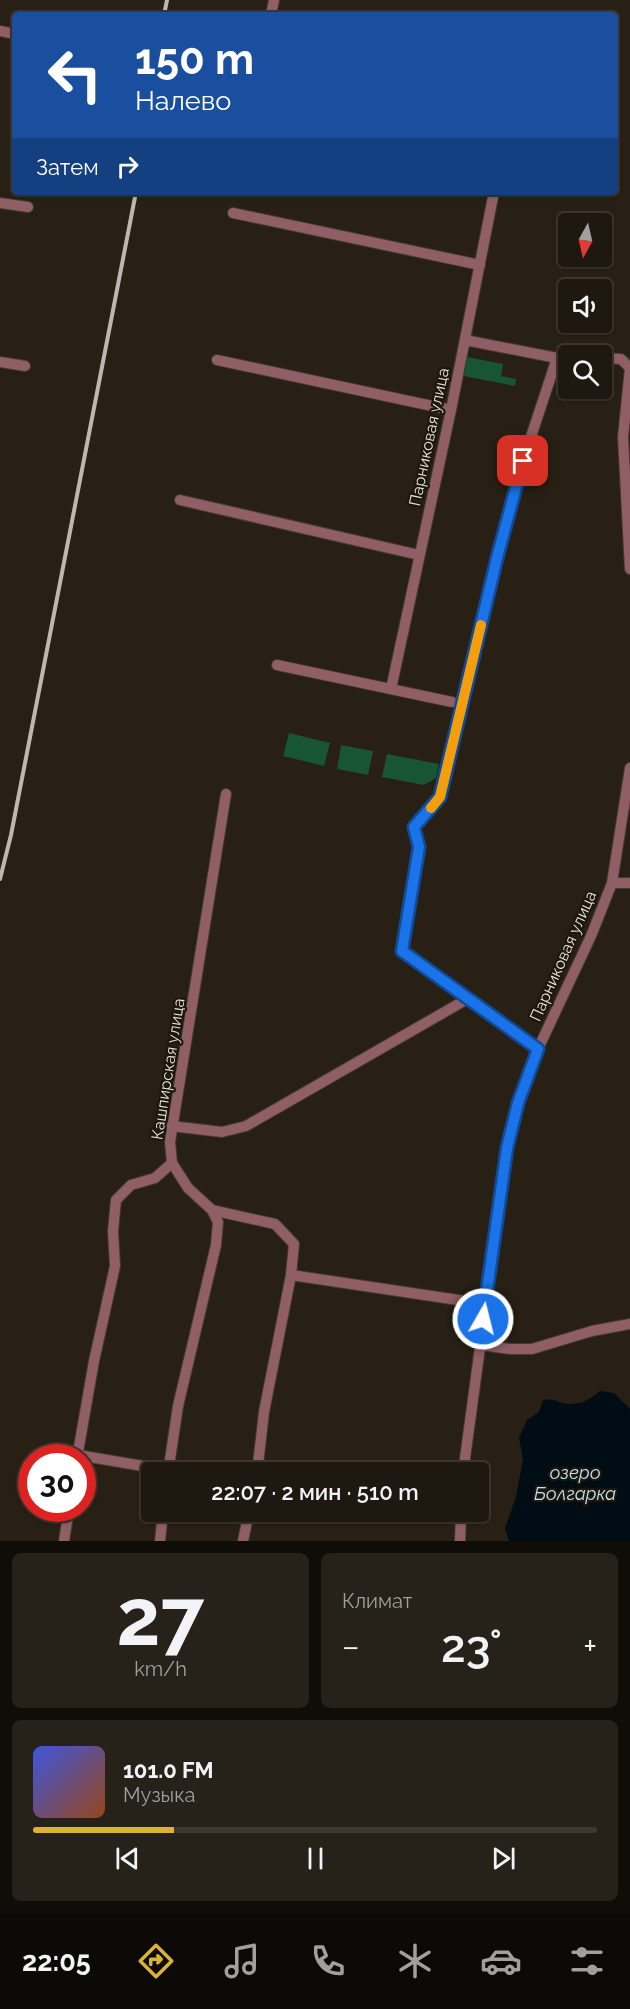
<!DOCTYPE html>
<html lang="ru">
<meta charset="utf-8">
<style>
:root{--surface:#1e1810;--page:#262119;--text:#f1f3f6;--muted:#a1a09f;--line:#3c3730;--accent:#dbb233}
body{margin:0;font-family:Raleway,sans-serif;background:var(--page);color:var(--text);height:100vh;display:flex;flex-direction:column;font-size:22px;white-space:nowrap}
*{box-sizing:border-box;margin:0}
p{font-size:20px;color:var(--muted)}
.icon{flex:none;width:33px;height:33px;fill:none;stroke:currentColor;stroke-width:2;stroke-linecap:round;stroke-linejoin:round}
.map{position:relative;height:1541px;overflow:hidden}
.sheet{display:flex;flex-direction:column;gap:12px;padding:12px;background:#100d09;flex:1}
.sheet>*{flex:none}
.banner{position:absolute;left:12px;top:12px;width:606px;height:183px;border-radius:6px;box-shadow:0 2px 4px #0004,0 0 0 2px var(--line);background:#1a4fa0;color:#fff;overflow:hidden}
.needle{width:39px;rotate:188deg}
.fabs{position:absolute;left:558px;top:213px;display:grid;gap:12px}
.fabs a{display:grid;place-items:center;width:54px;height:54px;border-radius:6px;background:var(--surface);box-shadow:0 2px 4px #0004,0 0 0 2px var(--line);font-size:30px}
.speed{position:absolute;left:18px;top:1444px;display:flex;gap:12px;font-size:30px;font-weight:700;text-align:center}
.speed>*{display:grid;place-content:center;width:78px;height:78px;border-radius:50%;background:var(--surface);box-shadow:0 2px 4px #0004,0 0 0 2px var(--line);line-height:1}
.speed .limit{border:9px solid #d22;background:#fff;color:#111}
.pin{position:absolute;display:grid;place-items:center;width:51px;height:51px;color:#fff;margin:-26px;border-radius:12px;box-shadow:0 3px 9px #0006}
.me{position:absolute;width:66px;margin:-33px;rotate:8deg;stroke-linejoin:round;filter:drop-shadow(0 0 4px #0008)}
.turn{display:flex;align-items:center;gap:21px;height:126px;padding:0 24px;font-size:27px}
.turn .icon{width:78px;height:78px;stroke-width:2.5}
.turn b{display:block;font-size:42px;line-height:51px}
.then{display:flex;align-items:center;height:57px;padding:0 24px;background:#0003;gap:12px;font-size:22px}
.big{font-size:45px;font-weight:600;line-height:1.1}
.sheet .widget{flex:1;display:flex;flex-direction:column;justify-content:center;gap:9px;min-width:0;padding:0 21px;border-radius:9px;background:var(--page)}
.sheet .dial{align-items:center;gap:0}
.dial b{font-size:78px;line-height:1}
.song{display:flex;align-items:center;gap:18px}
.cover{width:72px;height:72px;border-radius:9px;background:linear-gradient(135deg,hsl(230 70% 55%),hsl(20 70% 35%))}
.played{height:6px;border-radius:3px;background:linear-gradient(90deg,var(--accent) 25%,var(--line) 25%)}
.keys{display:flex;justify-content:space-around;direction:ltr}
.heat{display:flex;justify-content:space-between;align-items:center;font-size:33px;direction:ltr}
.sheet .tiles{flex:1;display:grid;gap:12px;grid-template-columns:1fr 1fr}
.widget:last-child{grid-column:span 2}
.trip{position:absolute;left:141px;top:1462px;width:348px;height:60px;border-radius:6px;background:var(--surface);box-shadow:0 2px 4px #0004,0 0 0 2px var(--line);font-weight:600;line-height:60px;text-align:center}
.menu{display:flex;height:96px;justify-content:space-around;align-items:center;background:#0c0a06;color:var(--muted)}
.menu .icon{width:42px;height:42px}
.menu .active{color:var(--accent)}
.menu b{font-size:27px;color:var(--text)}
.map>svg:first-child{display:block}
.green{fill:#175535}
.water{fill:#000d15}
.lines{fill:none;stroke-linecap:round;stroke-linejoin:round}
.minor-casing{stroke:#433c31;stroke-width:12}
.minor{stroke:#905e65;stroke-width:10}
.rail{stroke:#bdb7af;stroke-width:4}
.route-casing{stroke:#114b97;stroke-width:15}
.route{stroke:#1a73e8;stroke-width:10}
.slow{stroke:#f59e0b;stroke-width:10}
.labels{text-anchor:middle;dominant-baseline:central;stroke-width:4.5;stroke-linejoin:round;paint-order:stroke}
.street-label{font-size:16px;fill:#eae5de;stroke:#1e170c}
.water-label{font-size:18px;font-style:italic;fill:#bfe5f7;stroke:#1e170c}
</style>
<div class="map">
<svg width="630" height="1541" viewBox="0 0 630 1541">
<rect width="100%" height="100%" fill="#282015"/>
<g class="green">
<path d="M467,357l36,7 -2,12 15,3 -1,7 -51,-10z"/>
<path d="M289,733l41,10 -6,23 -41,-10z"/>
<path d="M341,745l32,6 -5,24 -31,-6z"/>
<path d="M387,754l52,10 -3,14 -12,7 -42,-8z"/>
</g>
<path class="water" d="M600,1391l14,2 16,16v132h-121l-4,-13 11,-31 7,-38 -4,-21 8,-18 12,-8 4,-12c13,-2 14,3 25,4 13,1 22,-5 32,-13z"/>
<g class="lines">
<g class="minor-casing">
<g id="minor">
<path d="M271,15l3,-15"/>
<path d="M0,31l15,3"/>
<path d="M0,203l28,4"/>
<path d="M233,213l247,52"/>
<path d="M465,340l92,18h11"/>
<path d="M602,358l19,1 9,9 -7,69 7,132"/>
<path d="M217,360l234,50"/>
<path d="M0,362l25,4"/>
<path d="M180,500l239,55"/>
<path d="M277,665l175,37"/>
<path d="M391,689l60,-279 43,-218"/>
<path d="M612,883h18"/>
<path d="M469,998l-67,-47 17,-104 -5,-20 26,-30 57,-239 26,-97 34,-103"/>
<path d="M171,1126l51,6 24,-6 223,-128 69,51"/>
<path d="M212,1210l63,14 19,20 -3,31 -27,137 -7,61"/>
<path d="M291,1275l174,26 18,18"/>
<path d="M481,1345l29,4h22l60,-18 38,-7"/>
<path d="M78,1455l106,18"/>
<path d="M77,1458l17,-97 21,-95 -2,-35 3,-31 15,-15 24,-7 17,-15"/>
<path d="M168,1473l10,-67 38,-161 2,-23 -6,-12 -24,-22 -16,-25 -2,-21 56,-348"/>
<path d="M463,1473l44,-325 11,-45 20,-54 53,-113 21,-53 18,-115"/>
<path d="M384,1512l77,7"/>
<path d="M64,1541l5,-32"/>
<path d="M160,1541l3,-29"/>
<path d="M243,1541l6,-29"/>
<path d="M460,1541l1,-27"/>
</g>
</g>
<use href="#minor" class="minor"/>
<g class="rail">
<path d="M164,15l3,-15"/>
<path d="M0,879l11,-44 125,-643"/>
</g>
</g>
<g class="lines">
<g class="route-casing">
<path id="route" d="M483,1319l24,-171 11,-45 20,-54 -136,-98 17,-104 -5,-20 26,-30 57,-239 26,-97"/>
</g>
<use href="#route" class="route"/>
<path class="slow" d="M431,808l9,-11 41,-172"/>
</g>
<g class="labels">
<g class="street-label">
<text transform="translate(429 437) rotate(-78)">Парниковая улица</text>
<text transform="translate(563 956) rotate(-66)">Парниковая улица</text>
<text transform="translate(168 1069) rotate(-81)">Кашпирская улица</text>
</g>
<g class="water-label">
<text x="575" y="1472">озеро<tspan x="575" dy="21">Болгарка</tspan></text>
</g>
</g>
</svg>
<div class="fabs">
<a><svg class="needle" viewBox="-14 -14 28 28"><path d="M0-13l5 13h-10z" fill="#e53935"/><path d="M0 13l5-13h-10z" fill="#a1a09f"/></svg></a>
<a><svg class="icon" aria-label="sound" viewBox="0 0 24 24"><path d="M4 9h4l5-4v14l-5-4H4zM17 9q2 3 0 6"/></svg></a>
<a><svg class="icon" aria-label="search" viewBox="0 0 24 24"><circle cx="10" cy="10" r="6"/><path d="M15 15l6 6"/></svg></a>
</div>
<div class="speed"><div class="limit">30</div></div>
<div class="pin" style="left:523px;top:461px;background:#d93025"><svg class="icon" aria-label="arrive" viewBox="0 0 24 24"><path d="M6 21V4h12l-3 4 3 4H6"/></svg></div>
<svg class="me" style="left:483px;top:1319px" viewBox="-20 -20 40 40"><circle r="17" fill="#1a73e8" stroke="#fff" stroke-width="3"/><path d="M0-11L8 9 0 5-8 9z" fill="#fff"/></svg>
<div class="trip">22:07 · 2 мин · 510 m</div>
<div class="banner">
<div class="turn"><svg class="icon" aria-label="left" viewBox="0 0 24 24"><path d="M17 20v-9H6M10 6l-5 5 5 5"/></svg><div><b>150 m</b>Налево</div></div>
<div class="then">Затем<svg class="icon" aria-label="right" viewBox="0 0 24 24"><path d="M7 20v-9h11M14 6l5 5-5 5"/></svg></div>
</div>
</div>
<section class="sheet">
<div class="tiles">
<div class="widget dial"><b>27</b><p>km/h</p></div>
<div class="widget"><p>Климат</p>
<div class="heat"><a>−</a><b class="big">23°</b><a>+</a></div>
</div>
<div class="widget">
<div class="song"><i class="cover"></i><div><b>101.0 FM</b><p>Музыка</p></div></div>
<div class="played"></div>
<div class="keys"><svg class="icon" aria-label="previous" viewBox="0 0 24 24"><path d="M18 5L8 12l10 7zM5 5v14"/></svg><svg class="icon" aria-label="pause" viewBox="0 0 24 24"><path d="M8 5v14M16 5v14"/></svg><svg class="icon" aria-label="next" viewBox="0 0 24 24"><path d="M6 5l10 7-10 7zM19 5v14"/></svg></div>
</div>
</div>
</section>
<nav class="menu">
<b>22:05</b>
<svg class="icon active" aria-label="directions" viewBox="0 0 24 24"><path d="M12 3l9 9-9 9-9-9zM9 14v-3h6M13 9l2 2-2 2"/></svg>
<svg class="icon" aria-label="music" viewBox="0 0 24 24"><path d="M9 18V5l10-2v13"/><circle cx="6" cy="18" r="3"/><circle cx="16" cy="16" r="3"/></svg>
<svg class="icon" aria-label="phone" viewBox="0 0 24 24"><path d="M5 4h4l2 5-3 2q2 4 5 5l2-3 5 2v4C11 20 4 13 5 4z"/></svg>
<svg class="icon" aria-label="climate" viewBox="0 0 24 24"><path d="M12 3v18M4 7l16 10M4 17L20 7"/></svg>
<svg class="icon" aria-label="car" viewBox="0 0 24 24"><path d="M5 17H2v-5l4-1 3-4h7l3 4 3 1v5h-3M9 17h6M6 11h13"/><circle cx="7" cy="17" r="2"/><circle cx="17" cy="17" r="2"/></svg>
<svg class="icon" aria-label="filters" viewBox="0 0 24 24"><path d="M4 7h16M4 17h16"/><circle cx="9" cy="7" r="2"/><circle cx="15" cy="17" r="2"/></svg>
</nav>
